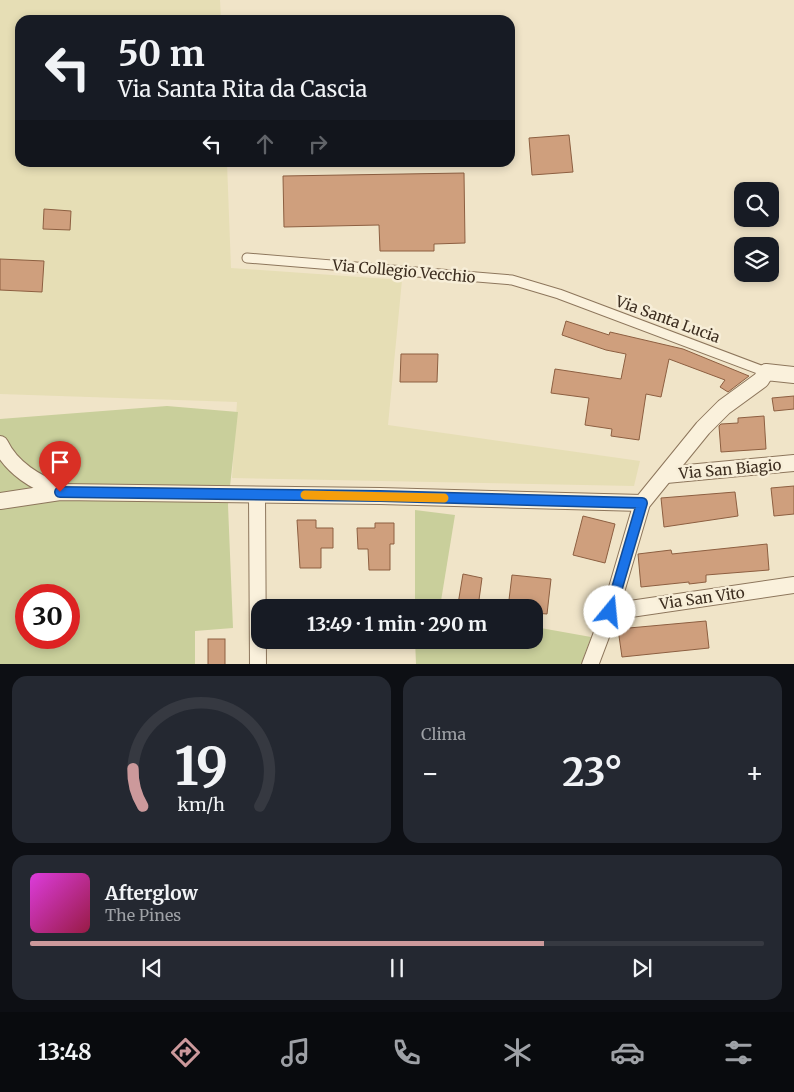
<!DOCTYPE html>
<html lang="it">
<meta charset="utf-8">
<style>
:root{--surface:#171b24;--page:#242831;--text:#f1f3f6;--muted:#9ea1a6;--line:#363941;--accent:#cc999b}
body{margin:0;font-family:Merriweather,serif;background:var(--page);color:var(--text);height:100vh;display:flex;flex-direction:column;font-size:19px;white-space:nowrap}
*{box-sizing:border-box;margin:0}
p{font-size:16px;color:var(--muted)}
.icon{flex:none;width:28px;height:28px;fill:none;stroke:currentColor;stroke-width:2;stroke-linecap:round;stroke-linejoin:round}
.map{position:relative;height:664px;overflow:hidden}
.panel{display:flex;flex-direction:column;gap:12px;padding:12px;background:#0d0f14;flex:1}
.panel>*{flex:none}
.banner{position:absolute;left:15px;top:15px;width:500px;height:152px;border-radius:15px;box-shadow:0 2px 8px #0003;background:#171b24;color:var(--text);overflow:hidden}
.controls{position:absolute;left:734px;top:182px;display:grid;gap:10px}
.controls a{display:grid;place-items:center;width:45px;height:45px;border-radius:10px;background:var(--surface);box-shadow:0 2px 8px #0003;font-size:25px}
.speed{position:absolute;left:15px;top:584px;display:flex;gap:10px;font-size:25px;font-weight:700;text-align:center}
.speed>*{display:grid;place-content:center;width:65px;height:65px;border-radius:50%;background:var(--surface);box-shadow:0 2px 8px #0003;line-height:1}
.speed .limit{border:8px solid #d22;background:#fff;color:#111}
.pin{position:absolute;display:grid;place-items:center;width:42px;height:42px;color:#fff;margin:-51px -21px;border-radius:50% 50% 50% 0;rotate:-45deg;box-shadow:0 0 5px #0007}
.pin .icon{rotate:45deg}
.me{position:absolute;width:55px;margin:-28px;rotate:17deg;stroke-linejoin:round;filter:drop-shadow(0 0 4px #0008)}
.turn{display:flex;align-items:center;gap:18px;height:105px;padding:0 20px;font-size:22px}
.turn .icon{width:65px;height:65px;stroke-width:2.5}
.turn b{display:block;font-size:35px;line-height:42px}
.lanes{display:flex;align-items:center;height:48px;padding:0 20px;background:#0003;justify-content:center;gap:25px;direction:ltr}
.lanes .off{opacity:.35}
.big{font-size:38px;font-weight:700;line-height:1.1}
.panel .tile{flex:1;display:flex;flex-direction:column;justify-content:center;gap:8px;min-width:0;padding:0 18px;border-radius:15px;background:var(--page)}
.panel .dial{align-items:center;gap:0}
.dial svg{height:130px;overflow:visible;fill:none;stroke:var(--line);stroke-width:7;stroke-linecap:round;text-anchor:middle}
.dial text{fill:var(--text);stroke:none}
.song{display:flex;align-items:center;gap:15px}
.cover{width:60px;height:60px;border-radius:8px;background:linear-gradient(135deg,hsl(300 70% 55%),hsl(340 70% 35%))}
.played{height:5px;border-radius:2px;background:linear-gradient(90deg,var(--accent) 70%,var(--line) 70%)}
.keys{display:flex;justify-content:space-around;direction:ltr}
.heat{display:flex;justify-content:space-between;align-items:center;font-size:28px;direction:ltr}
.panel .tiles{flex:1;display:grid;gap:12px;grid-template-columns:1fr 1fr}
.tile:last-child{grid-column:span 2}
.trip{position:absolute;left:251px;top:599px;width:292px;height:50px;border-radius:15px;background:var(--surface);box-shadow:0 2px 8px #0003;font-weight:700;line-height:50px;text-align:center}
.tabs{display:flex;height:80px;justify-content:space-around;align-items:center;background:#090b0e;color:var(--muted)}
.tabs .icon{width:35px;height:35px}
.tabs .selected{color:var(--accent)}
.tabs b{font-size:22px;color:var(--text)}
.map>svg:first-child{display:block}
.farmland{fill:#e6deb5}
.green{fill:#c9cf9b;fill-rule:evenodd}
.building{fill:#cf9f7d;stroke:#8d5f41}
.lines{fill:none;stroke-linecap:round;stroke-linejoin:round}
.lane-casing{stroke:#8d765c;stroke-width:11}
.street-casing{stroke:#8d765c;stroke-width:18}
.lane{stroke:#faf1dc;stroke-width:9}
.street{stroke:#faf1dc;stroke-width:16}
.route-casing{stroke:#114b97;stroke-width:12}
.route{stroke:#1a73e8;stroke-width:9}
.slow{stroke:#f59e0b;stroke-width:9}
.labels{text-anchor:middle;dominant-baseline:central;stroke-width:5;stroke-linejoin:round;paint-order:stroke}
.street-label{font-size:15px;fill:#3d2e20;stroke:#f7eed8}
</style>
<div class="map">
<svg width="794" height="665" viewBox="0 0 794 665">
<rect width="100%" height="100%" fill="#f0e4c8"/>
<path class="farmland" d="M0,0h220l1,20h-201v142l207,1 4,105 171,12 -14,145 252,36 -6,25 -402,-8 5,-76 -237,-8z"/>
<g class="green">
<path d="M167,406l71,6 -10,93 5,123 -38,3v33l-195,1v-246zM26,595h43v43h-43z"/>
<path d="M415,510l40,5 -15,92h-25z"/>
<path d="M535,627l56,10 -10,27h-165l-1,-24h120z"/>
</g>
<g class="building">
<path d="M569,135l4,37 -41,3 -3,-37z"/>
<path d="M464,173l1,70 -31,1v7h-54l-1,-26 -95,2 -1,-51z"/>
<path d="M44,209l27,2 -1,19 -27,-1z"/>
<path d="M0,259l44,2 -2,31 -42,-2z"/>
<path d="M566,321l43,14 1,-3 73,17 66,27 -21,16 -8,-5 5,-7 -56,-21 -8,38 -15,-3 -7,46 -28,-4 1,-7 -27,-4 4,-27 -38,-5 4,-24 66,10 5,-25 -20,-4 -44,-15z"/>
<path d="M401,354h37l-1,28h-37z"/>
<path d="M794,396v13l-20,2 -2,-13z"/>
<path d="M764,416l2,33 -45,3 -2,-26 2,-2 17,-1v-5z"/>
<path d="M794,486v28l-20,2 -3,-28z"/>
<path d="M735,492l3,24 -74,11 -3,-29z"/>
<path d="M583,516l32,8 -10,39 -32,-8z"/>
<path d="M297,520h19v8h17v20h-12v20h-21z"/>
<path d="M375,523h19v21h-4v26h-21l-1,-21h-10l-1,-21h18z"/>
<path d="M767,544l2,26 -63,5v7l-17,2v-2l-48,5 -3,-33 33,-4 1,4z"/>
<path d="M463,574l19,4 -4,29 -20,-3z"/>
<path d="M512,575l39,4 -4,35 -12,-1v-5h-27z"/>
<path d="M706,621l3,27 -87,9 -4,-28z"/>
<rect x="208" y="639" width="17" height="26"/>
</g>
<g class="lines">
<g class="lane-casing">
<path id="lane" d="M247,258l265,22 47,14 207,78"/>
</g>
<g class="street-casing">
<g id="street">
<path d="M0,444c12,25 36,38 60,48"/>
<path d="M666,475l128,-12"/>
<path d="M257,495l1,170"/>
<path d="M0,501l60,-9 320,4 262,7"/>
<path d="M610,612l184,-27"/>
<path d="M590,665l20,-53 32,-109 61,-75 21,-21 37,-27 5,-8 28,3"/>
</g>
</g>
<use href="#lane" class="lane"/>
<use href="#street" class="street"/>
</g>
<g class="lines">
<g class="route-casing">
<path id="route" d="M60,492l320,4 262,7 -32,109"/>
</g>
<use href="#route" class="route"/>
<path class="slow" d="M305,495l139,3"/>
</g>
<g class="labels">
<g class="street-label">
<text transform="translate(404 271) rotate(5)">Via Collegio Vecchio</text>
<text transform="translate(668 319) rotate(20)">Via Santa Lucia</text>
<text transform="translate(730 469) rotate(-5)">Via San Biagio</text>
<text transform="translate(702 598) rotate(-8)">Via San Vito</text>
</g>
</g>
</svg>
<div class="controls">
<a><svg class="icon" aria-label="search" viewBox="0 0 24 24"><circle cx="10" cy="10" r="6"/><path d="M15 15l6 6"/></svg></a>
<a><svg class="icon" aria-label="layers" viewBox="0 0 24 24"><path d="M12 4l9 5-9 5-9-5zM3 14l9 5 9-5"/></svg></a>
</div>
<div class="speed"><div class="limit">30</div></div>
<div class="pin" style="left:60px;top:492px;background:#d93025"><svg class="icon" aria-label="arrive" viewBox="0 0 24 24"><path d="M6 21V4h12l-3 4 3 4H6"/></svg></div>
<svg class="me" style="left:610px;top:612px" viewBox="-20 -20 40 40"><circle r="19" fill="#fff"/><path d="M0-13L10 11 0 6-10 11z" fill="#1a73e8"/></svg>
<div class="trip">13:49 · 1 min · 290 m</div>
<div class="banner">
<div class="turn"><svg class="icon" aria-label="left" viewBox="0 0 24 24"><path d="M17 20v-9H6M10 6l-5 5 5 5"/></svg><div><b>50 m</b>Via Santa Rita da Cascia</div></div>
<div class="lanes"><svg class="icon" aria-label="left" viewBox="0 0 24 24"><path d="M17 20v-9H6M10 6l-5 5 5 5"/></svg><svg class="icon off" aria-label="ahead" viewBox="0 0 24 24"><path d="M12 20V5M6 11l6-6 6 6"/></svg><svg class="icon off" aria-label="right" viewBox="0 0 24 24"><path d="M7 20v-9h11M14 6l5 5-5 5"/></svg></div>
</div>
</div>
<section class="panel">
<div class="tiles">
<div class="tile dial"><svg viewBox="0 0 100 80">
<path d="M14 69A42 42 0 1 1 86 69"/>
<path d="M14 69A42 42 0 0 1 8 46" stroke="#cc999b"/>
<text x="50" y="56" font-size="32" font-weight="700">19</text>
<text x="50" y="72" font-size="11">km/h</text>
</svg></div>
<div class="tile"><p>Clima</p>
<div class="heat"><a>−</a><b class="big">23°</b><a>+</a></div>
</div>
<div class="tile">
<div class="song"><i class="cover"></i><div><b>Afterglow</b><p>The Pines</p></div></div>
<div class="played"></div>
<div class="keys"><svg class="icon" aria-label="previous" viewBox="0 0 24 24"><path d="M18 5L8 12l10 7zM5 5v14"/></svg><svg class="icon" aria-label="pause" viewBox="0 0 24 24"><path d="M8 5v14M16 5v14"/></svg><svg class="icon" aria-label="next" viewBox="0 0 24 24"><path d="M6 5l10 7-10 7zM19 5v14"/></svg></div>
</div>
</div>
</section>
<nav class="tabs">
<b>13:48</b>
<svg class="icon selected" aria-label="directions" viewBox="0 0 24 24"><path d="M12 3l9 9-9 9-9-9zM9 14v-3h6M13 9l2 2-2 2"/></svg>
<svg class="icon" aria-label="music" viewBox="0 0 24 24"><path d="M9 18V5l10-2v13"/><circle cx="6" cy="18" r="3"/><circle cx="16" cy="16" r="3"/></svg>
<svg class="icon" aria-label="phone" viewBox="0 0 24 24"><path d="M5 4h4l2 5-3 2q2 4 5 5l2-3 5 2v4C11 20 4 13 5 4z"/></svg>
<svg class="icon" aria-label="climate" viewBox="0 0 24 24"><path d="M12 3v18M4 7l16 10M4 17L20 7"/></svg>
<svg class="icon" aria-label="car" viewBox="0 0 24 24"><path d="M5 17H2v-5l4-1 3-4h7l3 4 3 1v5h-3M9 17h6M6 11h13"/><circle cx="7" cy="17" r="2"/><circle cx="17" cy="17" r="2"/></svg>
<svg class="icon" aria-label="filters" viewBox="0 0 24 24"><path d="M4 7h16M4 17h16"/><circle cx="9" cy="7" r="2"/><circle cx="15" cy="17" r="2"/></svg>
</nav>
